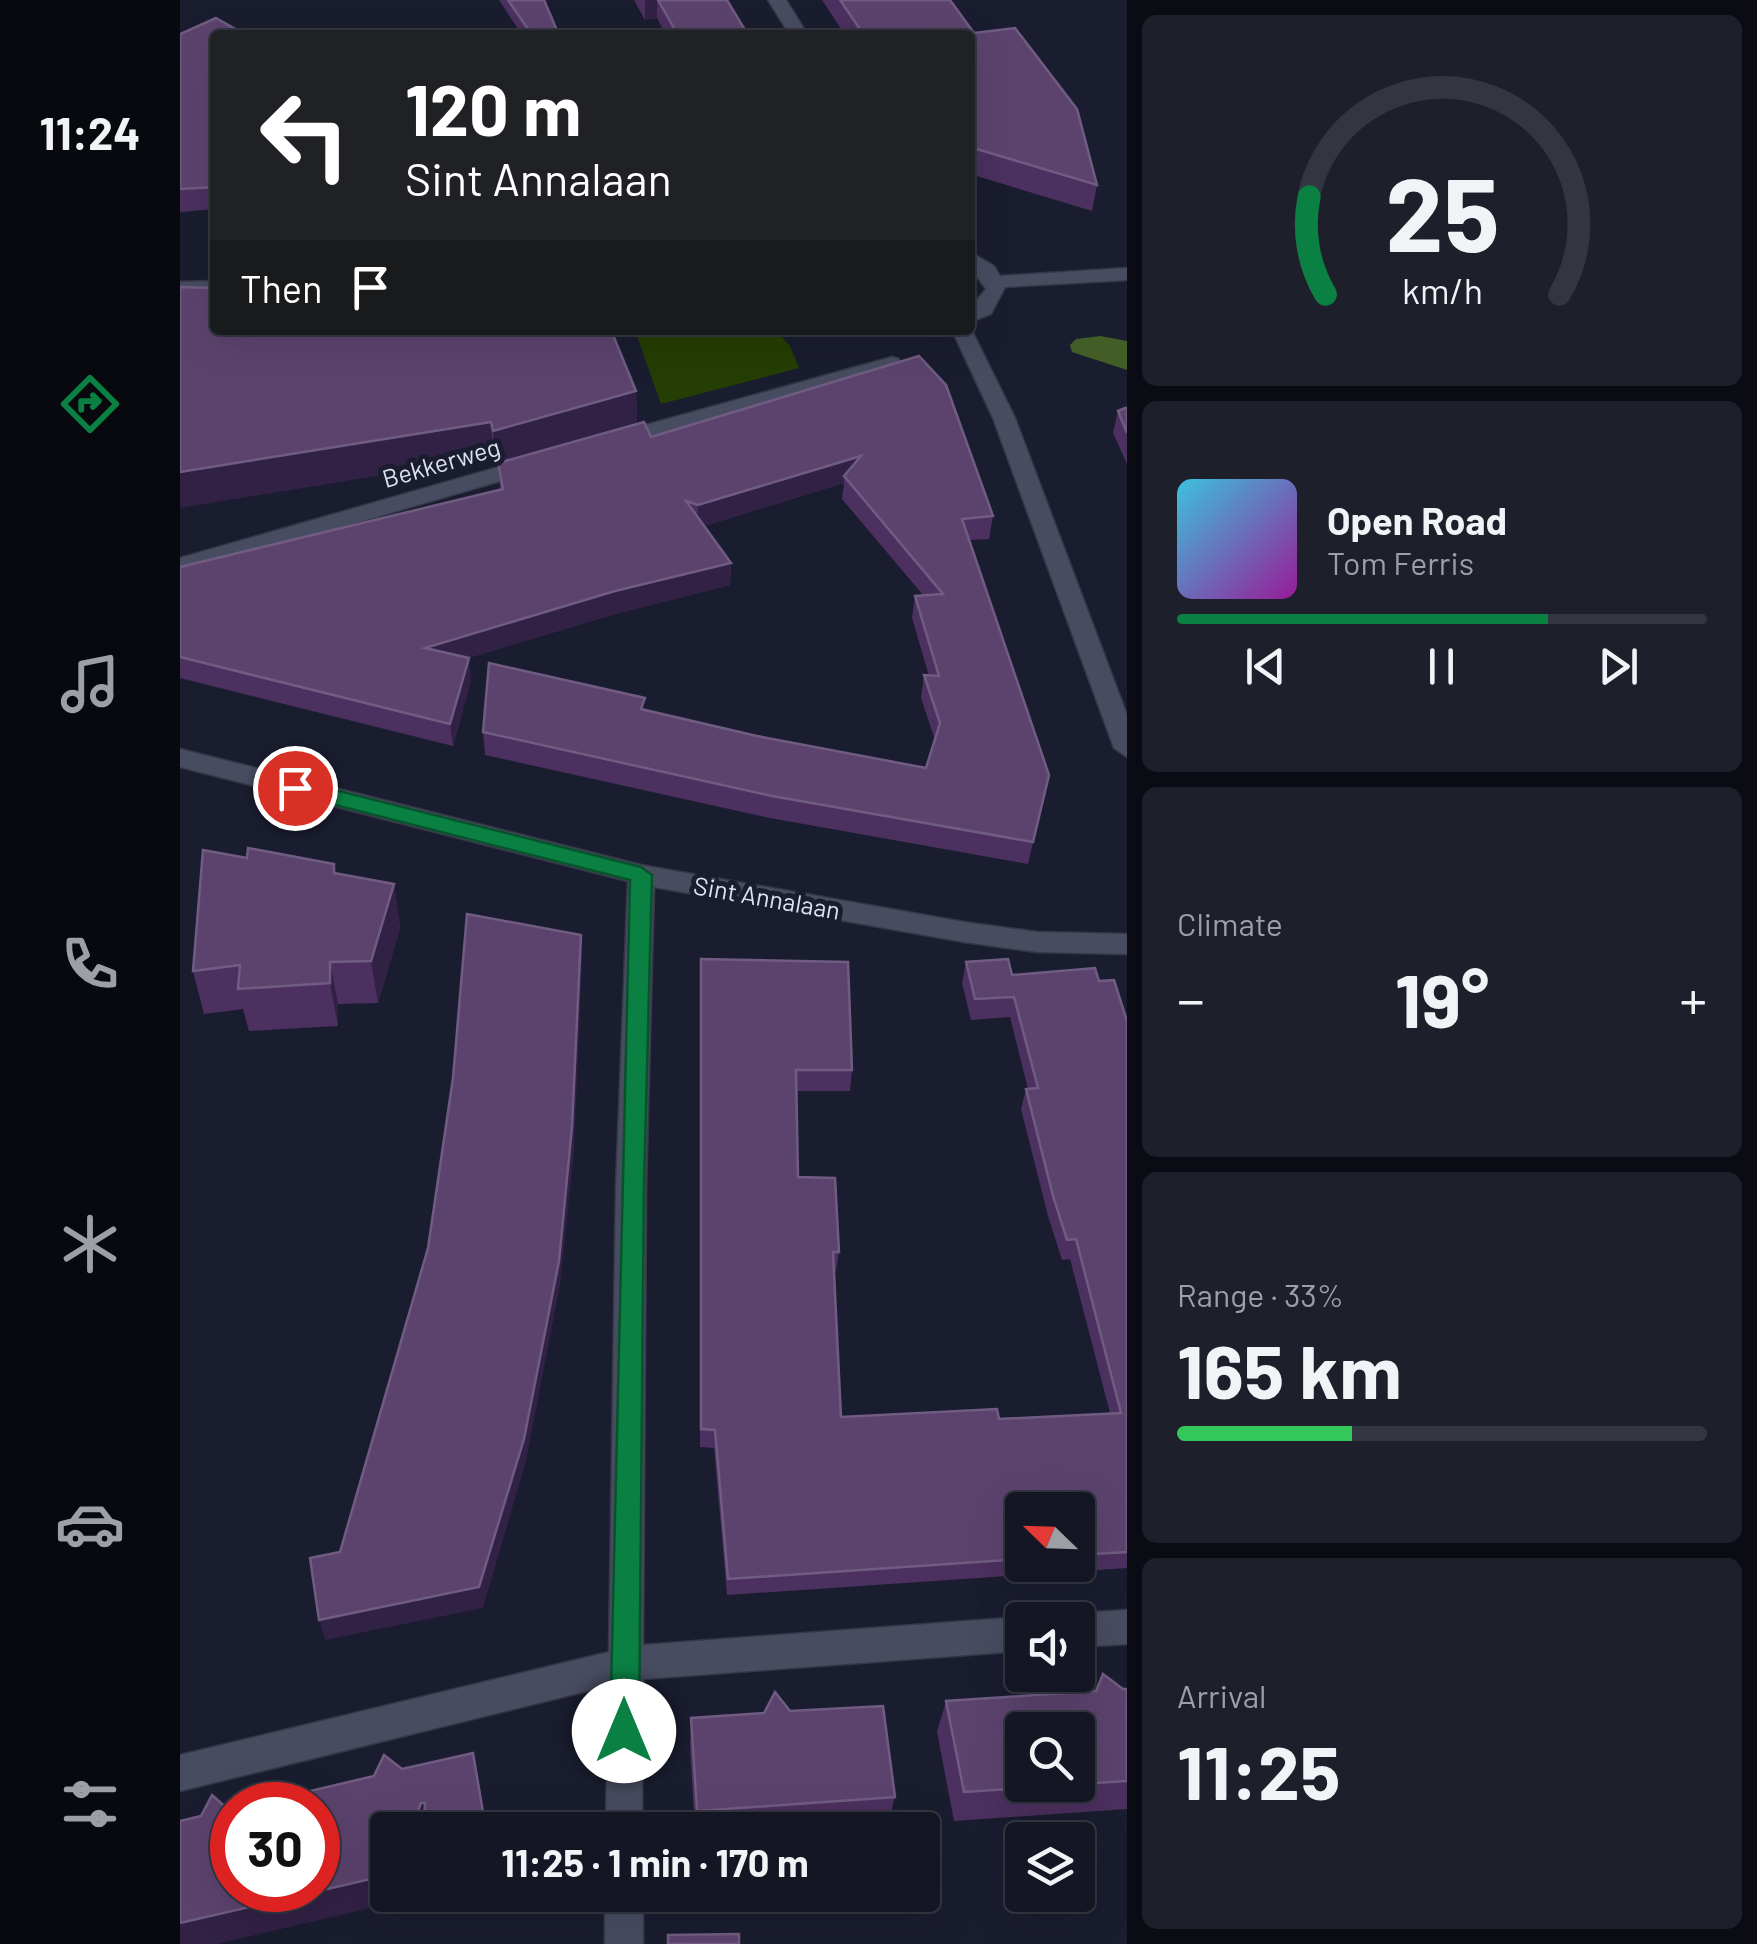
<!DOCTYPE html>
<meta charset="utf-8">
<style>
:root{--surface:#141623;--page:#1d1f2b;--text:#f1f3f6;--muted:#9d9fa6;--line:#333541;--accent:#0b8043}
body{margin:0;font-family:Barlow,sans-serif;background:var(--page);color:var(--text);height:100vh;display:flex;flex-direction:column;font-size:38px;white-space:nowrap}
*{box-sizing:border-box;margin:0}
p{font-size:32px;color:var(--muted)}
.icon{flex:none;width:55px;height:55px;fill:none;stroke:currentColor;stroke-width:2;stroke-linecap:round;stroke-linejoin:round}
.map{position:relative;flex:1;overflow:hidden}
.panel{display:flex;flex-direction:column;gap:15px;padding:15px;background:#0b0c13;width:630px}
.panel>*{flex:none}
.guide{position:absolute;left:30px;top:30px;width:765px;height:305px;border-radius:10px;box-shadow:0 10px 40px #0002,0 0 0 2px var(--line);background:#202124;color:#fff;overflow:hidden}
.needle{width:65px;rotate:293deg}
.controls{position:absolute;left:825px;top:1492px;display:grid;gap:20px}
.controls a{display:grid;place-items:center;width:90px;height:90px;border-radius:10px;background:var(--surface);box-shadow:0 10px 40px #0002,0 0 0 2px var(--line);font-size:50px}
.speed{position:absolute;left:30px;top:1782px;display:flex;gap:20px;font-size:50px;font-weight:700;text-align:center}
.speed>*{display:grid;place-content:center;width:130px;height:130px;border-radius:50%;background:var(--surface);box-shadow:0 10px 40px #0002,0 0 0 2px var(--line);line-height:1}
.speed .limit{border:15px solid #d22;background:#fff;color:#111}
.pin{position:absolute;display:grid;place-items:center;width:85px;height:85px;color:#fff;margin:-42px;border:5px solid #fff;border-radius:50%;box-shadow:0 2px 10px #0007}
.me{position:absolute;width:110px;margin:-55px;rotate:0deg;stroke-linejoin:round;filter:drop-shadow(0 0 8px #0008)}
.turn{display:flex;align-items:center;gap:35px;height:210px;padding:0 30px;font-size:45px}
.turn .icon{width:130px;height:130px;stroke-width:2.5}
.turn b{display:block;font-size:70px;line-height:85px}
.then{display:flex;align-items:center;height:95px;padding:0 30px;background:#0003;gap:20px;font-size:38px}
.big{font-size:75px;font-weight:700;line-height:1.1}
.panel .tile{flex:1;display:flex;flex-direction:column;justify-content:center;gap:15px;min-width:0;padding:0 35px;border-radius:15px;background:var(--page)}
.panel .dial{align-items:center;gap:0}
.dial svg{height:260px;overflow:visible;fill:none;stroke:var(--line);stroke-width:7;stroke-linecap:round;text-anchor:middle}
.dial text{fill:var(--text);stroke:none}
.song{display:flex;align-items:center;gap:30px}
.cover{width:120px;height:120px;border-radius:15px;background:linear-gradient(135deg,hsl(190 70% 55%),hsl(300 70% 35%))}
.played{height:10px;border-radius:5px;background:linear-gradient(90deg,var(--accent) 70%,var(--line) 70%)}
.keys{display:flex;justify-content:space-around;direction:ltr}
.heat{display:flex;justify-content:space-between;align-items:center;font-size:55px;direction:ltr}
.charge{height:15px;border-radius:8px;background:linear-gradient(90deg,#34c759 33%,var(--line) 0)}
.trip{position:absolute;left:190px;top:1812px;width:570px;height:100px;border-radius:10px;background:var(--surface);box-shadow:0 10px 40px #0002,0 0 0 2px var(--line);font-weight:700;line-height:100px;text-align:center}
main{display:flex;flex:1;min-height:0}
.dock{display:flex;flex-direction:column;width:180px;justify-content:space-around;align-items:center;background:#08090e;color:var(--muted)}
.dock .icon{width:70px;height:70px}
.dock .active{color:var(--accent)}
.dock b{font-size:45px;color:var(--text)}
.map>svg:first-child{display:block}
.green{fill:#253e03}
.forest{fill:#425d25}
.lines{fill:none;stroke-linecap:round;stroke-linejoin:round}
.minor-casing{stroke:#353746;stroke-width:3}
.tertiary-casing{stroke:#353746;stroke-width:3}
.minor{fill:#484c61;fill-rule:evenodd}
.tertiary{fill:#484c61;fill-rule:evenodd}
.wall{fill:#4c305f;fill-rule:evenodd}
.shaded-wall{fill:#312145}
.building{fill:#5c436e;stroke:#705c82;stroke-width:2.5}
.route{fill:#0b8043;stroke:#07532c;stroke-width:2.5}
.labels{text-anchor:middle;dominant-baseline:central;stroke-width:10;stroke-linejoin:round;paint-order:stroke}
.street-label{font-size:25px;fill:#dee1ee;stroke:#1a1d2f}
</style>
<main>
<nav class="dock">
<b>11:24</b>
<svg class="icon active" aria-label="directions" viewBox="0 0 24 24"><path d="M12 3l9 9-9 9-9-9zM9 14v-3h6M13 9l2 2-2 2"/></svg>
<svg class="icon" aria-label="music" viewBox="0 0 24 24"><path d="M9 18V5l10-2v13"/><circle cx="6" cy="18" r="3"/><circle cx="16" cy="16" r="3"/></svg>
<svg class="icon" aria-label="phone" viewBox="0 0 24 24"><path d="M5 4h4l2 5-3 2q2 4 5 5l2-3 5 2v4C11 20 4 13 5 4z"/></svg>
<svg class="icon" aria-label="climate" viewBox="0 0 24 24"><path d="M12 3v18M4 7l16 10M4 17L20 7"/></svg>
<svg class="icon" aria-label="car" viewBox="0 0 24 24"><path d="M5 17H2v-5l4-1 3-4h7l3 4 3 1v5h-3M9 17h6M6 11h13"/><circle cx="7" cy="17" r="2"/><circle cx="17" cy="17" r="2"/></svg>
<svg class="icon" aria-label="filters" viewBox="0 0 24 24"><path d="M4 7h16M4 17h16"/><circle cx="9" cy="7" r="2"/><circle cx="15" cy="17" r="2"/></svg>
</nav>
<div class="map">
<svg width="947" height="1944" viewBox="0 0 947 1944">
<rect width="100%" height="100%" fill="#1a1d2f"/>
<path class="green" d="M455,330h141l14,16 9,22 -138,36z"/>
<path class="forest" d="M920,336l27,5v29l-55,-18 -2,-7 6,-6z"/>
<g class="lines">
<g class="minor-casing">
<g id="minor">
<path d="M588,0h18l22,35h-18z"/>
<path d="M790,327l45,91 112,297v42l-13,-9 -121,-330 -41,-88z"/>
<path d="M712,357l7,2v8l-285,81 -11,-7 3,-5z"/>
<path d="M354,457l8,2v10l-362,105v-16z"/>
<path d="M0,749l461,116 323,57 73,10 90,2v20l-90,-2 -73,-10 -310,-55 -8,299 -3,459 379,-28 7,3h-7v31l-379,28 -1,151h-36l2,-144 -428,105v-36l429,-103 7,-466 12,-305 -448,-114z"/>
<path d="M947,1610v34l-49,3v-27h-13l13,-7z"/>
<rect x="425" y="1895" width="38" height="49"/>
</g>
</g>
<g class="tertiary-casing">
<g id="tertiary">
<path d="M790,252l24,14 6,10 127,-8v12l-122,7 -14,27 -21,8v-14l16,-19 -16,-22z"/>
<path d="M35,281v12l-35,1v-12z"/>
</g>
</g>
<use href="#minor" class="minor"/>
<use href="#tertiary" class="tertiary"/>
</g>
<g class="wall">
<path d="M319,0h45l15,35h-37z"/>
<path d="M454,0h93l21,35h-82l-9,-17 -12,2z"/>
<path d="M642,0h128l24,33 123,152 -5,26 -122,-37v-139h-125z"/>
<path d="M0,34l35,1v174l-35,3z"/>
<path d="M35,288l421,103 1,33 14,13 268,-81 74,160 -4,23 -19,1 79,235 -21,89 -258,-46 -285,-63 -2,-23 163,-22 111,26 169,32 9,-28 -14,-42 3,-23 5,1 -17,-58 3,-22 8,-1 -81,-96 2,-16 -140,43 27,37 -1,22 -115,29 -147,44 3,23 -18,65 -273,-68v-111l320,-78 -2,-25 -3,1 -2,-8z"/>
<path d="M947,408v56l-14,-31 5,-22z"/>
<path d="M67,858l87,6 2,10 58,10 6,44 -22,75 -40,1v22l-89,5 -6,-22 -39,5 -11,-43z"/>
<path d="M786,962l46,13 87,6 28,40v547l-400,27 -13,-147 -14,-1v-467l152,90 -2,21h-54l2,86 41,75 -3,19h-2l7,146 158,2 111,-6 -40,-154 -8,1 -14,-44 -27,-107 5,-20h2l-18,-72 -39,3 -9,-37zM842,1510h56v55h-56z"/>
<path d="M947,1689v120l-173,12 -17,-89 9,-31z"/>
<path d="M610,1711l105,86 -8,29 -55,4h-137l-5,-81 1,-31z"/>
</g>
<g class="shaded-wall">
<path d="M465,0h12v18l-12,2z"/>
<path d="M456,391l1,34 -142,40 -2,-34z"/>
<path d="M311,422l2,35 -313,51v-36z"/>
<path d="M681,456l-17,20v7l-147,45 1,-23z"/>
<path d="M551,563l-1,22 -115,29 -187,56 -3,-22 190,-57z"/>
<path d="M289,658l2,23 -18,65 -3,-22z"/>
<path d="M214,884l6,44 -22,75 -7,-42z"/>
<path d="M401,935l1,26 -8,191 -14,133 -34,176 -43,147 -158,32 -6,-20z"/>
<path d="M150,962l8,42v22l-8,-43z"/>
<path d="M241,1803l7,27h-17z"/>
<path d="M208,1875v20h19l-2,5 -188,44h-37v-21z"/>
</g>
<g class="building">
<path d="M328,0h36l15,35h-27z"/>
<path d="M478,0h69l21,35h-70z"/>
<path d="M660,0h110l24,33 41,-5 62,81 20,76 -127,-38v-112h-106z"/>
<path d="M36,18l30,17h-31v152l-35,2v-155z"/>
<path d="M0,287l35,1v42h396l25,61 -143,40 -2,-9 -311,50z"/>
<path d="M739,356l27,29 47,131 -31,3 87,256 -16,67 -261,-46 -289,-64 6,-69 156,35 -4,11 116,27 169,32 14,-45 -16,-48 15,1 -24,-80 28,-2 -99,-118 17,-20 -163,49 -12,-4 45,62 -116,28 -190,57 44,10 -19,66 -270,-67v-90l323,-78 -5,-26 146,-41 7,15z"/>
<path d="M945,408h2v25l-9,-22z"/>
<path d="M68,848l86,16v9l60,11 -23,77 -41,1v21l-92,6 2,-24 -47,6 10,-121 44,8z"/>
<path d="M287,914l114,21 -9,192 -13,134 -35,178 -45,148 -160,33 -9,-62 30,-6 88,-304 25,-170z"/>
<path d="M521,959l147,3 4,108h-56l2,107 37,1 4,74h-6l8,165 156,-8 2,10 122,-6 -45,-174 -9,1 -14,-44 -27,-107 12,-1 -24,-91 -39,2 -9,-37 42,-3 4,16 83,-7 4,13 15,-1 13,41v531l-49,3v-45h-56v49l-294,20 -13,-149 -14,-1z"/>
<path d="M923,1674l20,15h4v92l-49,3v-54h-56v55h47l-105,7 -18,-91 150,-10z"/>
<path d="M595,1692l15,19 93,-5 12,91 -198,14 -6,-93 73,-5z"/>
<path d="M293,1753l13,77h-63l2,-27h-4l-10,27h-23v45l-208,48v-102l21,-5 11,-21 17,15 3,-1v81h86v-85h-67l123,-29 10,-21 18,14z"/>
<path d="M559,1934v10h-71v-9z"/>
</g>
<path class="route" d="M115,780l346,87 11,8 -8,311 -5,545 -4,11 -11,4 -10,-4 -4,-11 20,-851 -342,-87 -3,-5z"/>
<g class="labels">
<g class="street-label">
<text transform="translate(261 462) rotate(-16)">Bekkerweg</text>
<text transform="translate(587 897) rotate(10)">Sint Annalaan</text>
</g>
</g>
</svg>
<div class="controls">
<a><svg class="needle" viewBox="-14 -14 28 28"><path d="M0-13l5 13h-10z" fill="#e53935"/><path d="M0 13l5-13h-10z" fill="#9d9fa6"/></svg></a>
<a><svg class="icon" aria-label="sound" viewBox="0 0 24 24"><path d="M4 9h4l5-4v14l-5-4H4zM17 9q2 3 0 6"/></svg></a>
<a><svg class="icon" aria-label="search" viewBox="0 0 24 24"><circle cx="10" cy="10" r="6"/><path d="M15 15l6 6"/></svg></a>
<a><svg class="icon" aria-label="layers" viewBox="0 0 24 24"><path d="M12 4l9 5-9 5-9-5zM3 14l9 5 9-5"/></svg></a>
</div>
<div class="speed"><div class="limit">30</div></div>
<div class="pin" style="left:115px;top:788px;background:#d93025"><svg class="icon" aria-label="arrive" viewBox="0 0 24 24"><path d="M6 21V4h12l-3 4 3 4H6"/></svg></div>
<svg class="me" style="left:444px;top:1731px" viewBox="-20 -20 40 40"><circle r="19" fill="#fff"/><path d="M0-13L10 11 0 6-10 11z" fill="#0b8043"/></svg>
<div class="trip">11:25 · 1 min · 170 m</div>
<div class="guide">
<div class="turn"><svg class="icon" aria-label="left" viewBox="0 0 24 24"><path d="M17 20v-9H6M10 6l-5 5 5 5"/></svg><div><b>120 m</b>Sint Annalaan</div></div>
<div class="then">Then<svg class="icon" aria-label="arrive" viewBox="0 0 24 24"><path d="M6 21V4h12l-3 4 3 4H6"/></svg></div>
</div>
</div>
<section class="panel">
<div class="tile dial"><svg viewBox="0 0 100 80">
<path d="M14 69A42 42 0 1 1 86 69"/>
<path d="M14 69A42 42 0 0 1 9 39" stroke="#0b8043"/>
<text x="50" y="56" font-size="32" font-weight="700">25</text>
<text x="50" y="72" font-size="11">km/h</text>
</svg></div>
<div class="tile">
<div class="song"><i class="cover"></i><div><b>Open Road</b><p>Tom Ferris</p></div></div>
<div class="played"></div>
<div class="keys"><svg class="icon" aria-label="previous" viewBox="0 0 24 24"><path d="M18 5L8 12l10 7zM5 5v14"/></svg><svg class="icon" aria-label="pause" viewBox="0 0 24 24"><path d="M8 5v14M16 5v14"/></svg><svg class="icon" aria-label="next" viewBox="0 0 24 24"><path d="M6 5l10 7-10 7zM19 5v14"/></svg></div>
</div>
<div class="tile"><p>Climate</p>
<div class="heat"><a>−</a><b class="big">19°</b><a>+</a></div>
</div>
<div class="tile"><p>Range · 33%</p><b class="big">165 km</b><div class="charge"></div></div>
<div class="tile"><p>Arrival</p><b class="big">11:25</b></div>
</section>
</main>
